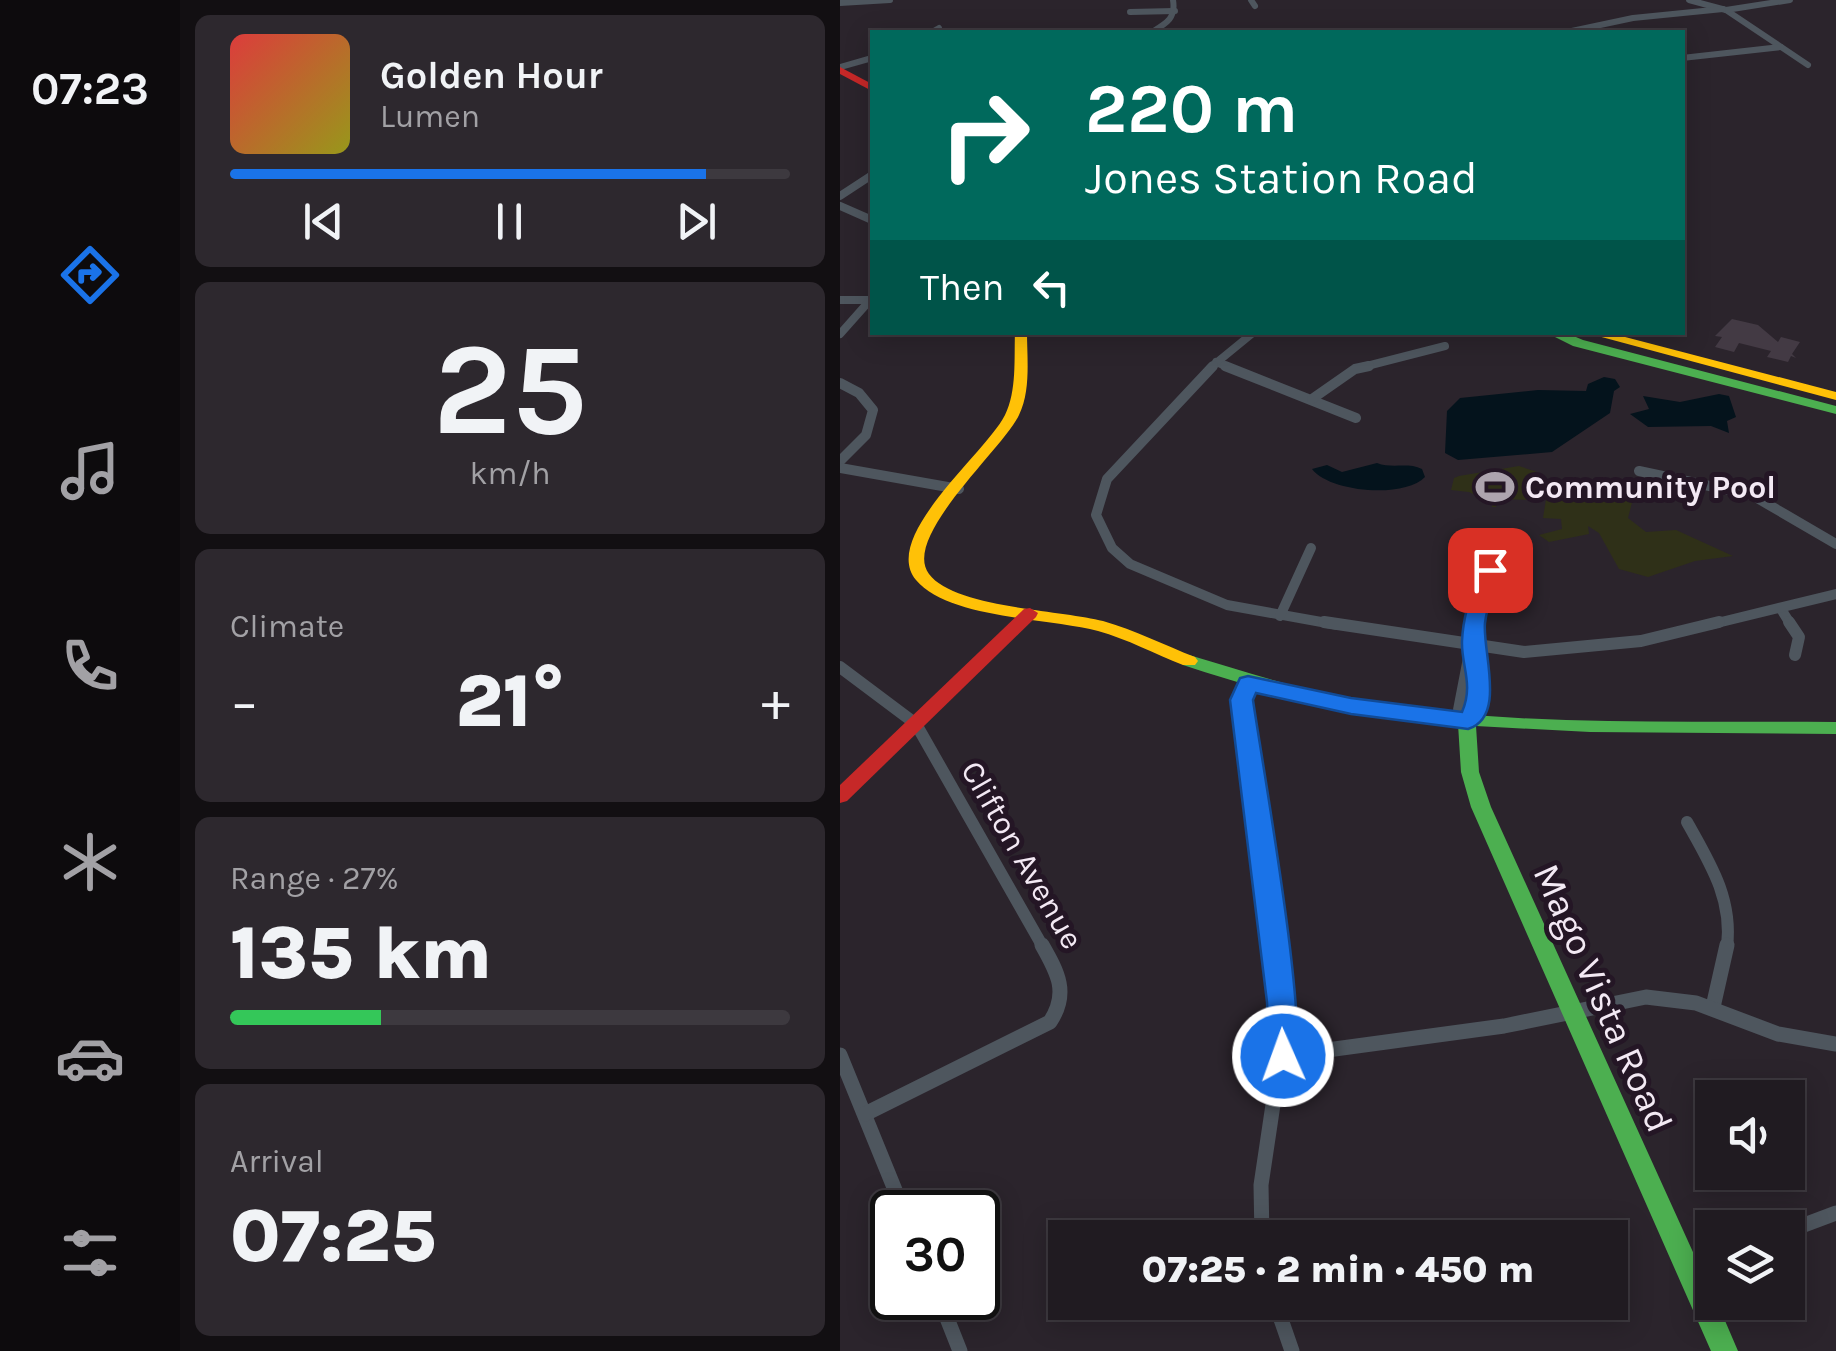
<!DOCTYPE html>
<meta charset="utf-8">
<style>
:root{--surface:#201b21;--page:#2d282e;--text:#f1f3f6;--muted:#a2a1a5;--line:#3d393f;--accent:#1a73e8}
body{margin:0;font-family:Karla,sans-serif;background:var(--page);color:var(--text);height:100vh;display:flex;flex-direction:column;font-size:38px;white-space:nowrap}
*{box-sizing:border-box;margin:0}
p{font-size:32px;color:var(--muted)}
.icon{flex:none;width:55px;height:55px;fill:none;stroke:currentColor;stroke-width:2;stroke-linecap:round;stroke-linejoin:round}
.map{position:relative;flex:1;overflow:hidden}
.drawer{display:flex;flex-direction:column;gap:15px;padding:15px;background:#120f12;width:660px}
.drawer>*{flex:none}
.guide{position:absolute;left:30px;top:30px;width:815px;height:305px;border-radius:0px;box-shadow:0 5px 25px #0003,0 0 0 2px var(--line);background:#00695c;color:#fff;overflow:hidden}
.controls{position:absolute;left:855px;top:1080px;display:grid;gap:20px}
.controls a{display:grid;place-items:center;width:110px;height:110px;border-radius:0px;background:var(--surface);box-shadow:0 5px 25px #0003,0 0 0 2px var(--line);font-size:50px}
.speed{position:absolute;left:30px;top:1190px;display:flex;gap:20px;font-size:50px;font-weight:700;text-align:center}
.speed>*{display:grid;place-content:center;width:130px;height:130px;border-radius:50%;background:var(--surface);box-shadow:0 5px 25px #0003,0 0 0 2px var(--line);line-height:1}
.speed .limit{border:5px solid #111;border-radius:15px;background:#fff;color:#111}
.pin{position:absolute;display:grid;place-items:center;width:85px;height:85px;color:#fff;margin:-42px;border-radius:20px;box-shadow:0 5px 15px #0006}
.me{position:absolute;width:110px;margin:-55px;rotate:358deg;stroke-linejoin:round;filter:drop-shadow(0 0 8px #0008)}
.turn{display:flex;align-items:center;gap:35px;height:210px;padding:0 50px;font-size:45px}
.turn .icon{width:130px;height:130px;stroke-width:2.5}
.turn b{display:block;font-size:70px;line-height:85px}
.then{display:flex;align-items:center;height:95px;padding:0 50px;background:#0003;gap:20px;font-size:38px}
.big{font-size:75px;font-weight:800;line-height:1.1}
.drawer .tile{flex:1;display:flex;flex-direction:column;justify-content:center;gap:15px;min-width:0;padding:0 35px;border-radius:15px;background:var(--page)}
.drawer .dial{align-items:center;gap:0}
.dial b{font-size:130px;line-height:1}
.song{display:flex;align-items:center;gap:30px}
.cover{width:120px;height:120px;border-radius:15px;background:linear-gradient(135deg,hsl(0 70% 55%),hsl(60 70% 35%))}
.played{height:10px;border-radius:5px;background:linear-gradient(90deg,var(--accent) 85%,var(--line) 85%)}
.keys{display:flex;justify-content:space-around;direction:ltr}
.heat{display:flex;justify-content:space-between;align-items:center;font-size:55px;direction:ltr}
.charge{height:15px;border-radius:8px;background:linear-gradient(90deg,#34c759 27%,var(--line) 0)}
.trip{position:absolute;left:208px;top:1220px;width:580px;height:100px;border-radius:0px;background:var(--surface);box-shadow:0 5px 25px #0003,0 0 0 2px var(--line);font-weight:800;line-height:100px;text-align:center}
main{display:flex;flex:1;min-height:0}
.tab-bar{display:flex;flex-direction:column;width:180px;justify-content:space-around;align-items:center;background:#0d0b0d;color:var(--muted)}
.tab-bar .icon{width:70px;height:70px}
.tab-bar .on{color:var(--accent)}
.tab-bar b{font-size:45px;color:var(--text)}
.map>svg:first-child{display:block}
.green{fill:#2f3018}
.water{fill:#04131c}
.building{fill:#433a44}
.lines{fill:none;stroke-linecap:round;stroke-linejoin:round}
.street-far4{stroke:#4e565e;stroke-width:6}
.street-far3{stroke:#4e565e;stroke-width:8}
.street-far2{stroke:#4e565e;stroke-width:10}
.street-far1{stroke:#4e565e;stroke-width:12}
.street{stroke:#4e565e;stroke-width:15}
.fast{fill:#4caf50;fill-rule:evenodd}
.slow{fill:#ffc107;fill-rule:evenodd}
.jam{fill:#c62828;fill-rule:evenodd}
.route{fill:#1a73e8;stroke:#114b97;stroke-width:2.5}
.labels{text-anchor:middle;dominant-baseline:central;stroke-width:10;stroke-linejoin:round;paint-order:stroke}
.poi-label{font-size:32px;font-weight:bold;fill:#f3e9f4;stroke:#241625;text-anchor:start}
.street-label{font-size:32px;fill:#f3e9f4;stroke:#241625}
.near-street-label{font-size:38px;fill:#f3e9f4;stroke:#241625}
</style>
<main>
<nav class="tab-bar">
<b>07:23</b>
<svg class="icon on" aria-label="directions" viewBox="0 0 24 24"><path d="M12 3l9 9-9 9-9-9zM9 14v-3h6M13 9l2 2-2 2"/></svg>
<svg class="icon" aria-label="music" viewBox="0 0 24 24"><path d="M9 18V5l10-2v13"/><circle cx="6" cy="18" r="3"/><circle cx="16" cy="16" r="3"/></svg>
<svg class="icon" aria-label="phone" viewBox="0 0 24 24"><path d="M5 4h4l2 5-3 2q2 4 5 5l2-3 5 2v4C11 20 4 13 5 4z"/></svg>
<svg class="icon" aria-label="climate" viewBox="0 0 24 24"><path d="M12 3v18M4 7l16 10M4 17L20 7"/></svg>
<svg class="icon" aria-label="car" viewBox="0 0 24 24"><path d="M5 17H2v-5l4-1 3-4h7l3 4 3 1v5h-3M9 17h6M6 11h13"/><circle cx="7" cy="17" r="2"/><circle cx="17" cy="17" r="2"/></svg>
<svg class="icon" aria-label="filters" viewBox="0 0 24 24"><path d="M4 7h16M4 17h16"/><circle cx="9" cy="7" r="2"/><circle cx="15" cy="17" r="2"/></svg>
</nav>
<section class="drawer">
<div class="tile">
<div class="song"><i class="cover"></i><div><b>Golden Hour</b><p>Lumen</p></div></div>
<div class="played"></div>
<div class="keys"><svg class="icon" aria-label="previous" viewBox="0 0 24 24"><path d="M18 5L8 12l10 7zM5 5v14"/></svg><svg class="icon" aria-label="pause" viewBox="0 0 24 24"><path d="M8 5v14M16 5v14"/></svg><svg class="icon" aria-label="next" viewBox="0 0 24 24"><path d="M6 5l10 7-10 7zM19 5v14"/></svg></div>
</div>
<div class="tile dial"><b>25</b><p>km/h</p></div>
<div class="tile"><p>Climate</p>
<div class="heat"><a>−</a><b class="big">21°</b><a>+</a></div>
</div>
<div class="tile"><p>Range · 27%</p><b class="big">135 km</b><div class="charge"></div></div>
<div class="tile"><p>Arrival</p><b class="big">07:25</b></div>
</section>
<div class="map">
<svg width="996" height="1351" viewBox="0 0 996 1351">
<rect width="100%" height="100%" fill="#2b242c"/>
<g class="green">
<path d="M679,466l18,6v28l-39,-1 -2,8h-4v-4l-23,-11 -18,-2 3,-12 5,-2z"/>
<path d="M782,482l14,5 -8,31 18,14 30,-2 57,26 -38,5 -47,16 -29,-8 -20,-36 -11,-7 1,8 -40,8 -10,-7 23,-6 -1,-10 -18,-1 5,-31 21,11z"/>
</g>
<g class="water">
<path d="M764,377l11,2 5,8 -6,4 -4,22 -58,39 -94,8 -13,-7 2,-42 13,-13 78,-8 48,1 2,-7z"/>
<path d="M879,394l10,2 7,21 -9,4 2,12 -18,-7 -63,1 -18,-13 19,-5 -6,-13 37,6z"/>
<path d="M537,463c15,6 31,-1 45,6l3,8c-21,22 -96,15 -113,-8l15,-4 15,7z"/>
</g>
<path class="building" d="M892,319l26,6 20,17 3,-5 19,5 -8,12 4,4 -5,-2 -3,6 -21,-5 4,-6 -32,-8 -5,9 -19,-5 7,-10 -7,-1z"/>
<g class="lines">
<g class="street-far4">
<path d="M411,0l4,6"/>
<path d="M849,0l37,10 82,55"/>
<path d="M0,3l50,-3"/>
<path d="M886,10l64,-10"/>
<path d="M290,12l45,-1"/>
<path d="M92,32l7,-4"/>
<path d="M312,32c15,-9 24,-14 21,-32"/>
<path d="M727,32l66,-14 90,-9"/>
<path d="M842,58l99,-11"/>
<path d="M0,67l32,-9"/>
</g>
<g class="street-far3">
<path d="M0,196l32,-21"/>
<path d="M0,206l32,14"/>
<path d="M0,300h31"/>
<path d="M0,334l32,-36"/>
<path d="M376,362l15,6"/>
<path d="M370,368l44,-36"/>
<path d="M519,368l86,-22"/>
</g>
<g class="street-far2">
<path d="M373,366l-106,113 -11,36 16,33 18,16 97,41 111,20"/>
<path d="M385,366l131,52"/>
<path d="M0,383l19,10 14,17 -7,25 -26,26"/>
<path d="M472,399l43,-30 14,-3"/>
<path d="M0,468l119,21"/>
<path d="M799,471l113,24 84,49"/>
<path d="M941,609l10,16"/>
<path d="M440,616l31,-68"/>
<path d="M636,625c5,-36 9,-58 44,-73"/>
<path d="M869,625l127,-31"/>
</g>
<g class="street-far1">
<path d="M484,622l200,30 117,-11 78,-19"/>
<path d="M949,622l10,15 -4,18"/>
<path d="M632,647c8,25 11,51 -5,73l-8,-10 17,-88"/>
<path d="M0,667l76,57 127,223"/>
<path d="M408,684l-6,17 31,246"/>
<path d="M847,822c23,41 46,77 40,125"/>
</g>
<g class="street">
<path d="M873,1007l14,-62"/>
<path d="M0,1055l64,157"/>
<path d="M443,1056l221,-30 142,-29 50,6 82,31 58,10"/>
<path d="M25,1114l185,-92c19,-29 8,-49 -8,-77"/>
<path d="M948,1231l48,-18"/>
<path d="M422,1238l-1,-53 23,-154 -11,-86"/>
<path d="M848,1268l24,-9"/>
<path d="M99,1298l21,53"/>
<path d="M435,1302l17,49"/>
</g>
<g class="fast">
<path d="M705,332h19l19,8 253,66v8l-263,-68z"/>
<path d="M349,655c52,15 101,32 154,42 161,32 330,23 493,25v12l-246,-2 -114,-6 3,46 12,35 221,487v8h5l21,49h-27l-240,-544 -10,-35 -3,-48c-95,-7 -185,-29 -275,-59l-3,-4 3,-4z"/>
</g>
<g class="slow">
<path d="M175,332h12c0,27 4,58 -8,83 -16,34 -118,122 -90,159 25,34 133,36 174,47 32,9 61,24 92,36l3,4 -3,4h-12c-28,-11 -56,-26 -85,-34 -47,-13 -150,-12 -182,-51 -36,-43 70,-127 89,-165 12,-24 9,-56 10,-83z"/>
<path d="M743,332h23l230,60v8z"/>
</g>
<g class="jam">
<path d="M0,67l32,17v7l-32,-17z"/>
<path d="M190,608l8,5 -2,4 -189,184 -7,2v-18l184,-176z"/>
</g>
</g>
<path class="route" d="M650,564l10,6c-5,17 -13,35 -15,53 -3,28 22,94 -17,106l-117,-15 -95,-21 -3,7c8,56 57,331 41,364l-11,4 -10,-4 -4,-8 -2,-54 -37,-302 10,-22 8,-2 103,22 111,14c12,-28 -1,-46 0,-71 1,-25 9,-47 17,-71z"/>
<defs>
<g id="stadium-bare" transform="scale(3)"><path d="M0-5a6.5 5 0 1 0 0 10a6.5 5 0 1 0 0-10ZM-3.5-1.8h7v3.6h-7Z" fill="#ada4ae" stroke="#241625" stroke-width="2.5" paint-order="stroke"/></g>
</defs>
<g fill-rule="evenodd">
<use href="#stadium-bare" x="655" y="487"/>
</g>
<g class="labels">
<g class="poi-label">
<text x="685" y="487">Community Pool</text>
</g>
<g class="street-label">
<text transform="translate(182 855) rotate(60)">Clifton Avenue</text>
</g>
<g class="near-street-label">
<text transform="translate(763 998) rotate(66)">Mago Vista Road</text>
</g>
</g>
</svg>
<div class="controls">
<a><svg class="icon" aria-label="sound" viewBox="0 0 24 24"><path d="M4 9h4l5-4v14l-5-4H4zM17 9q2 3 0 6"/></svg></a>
<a><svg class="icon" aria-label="layers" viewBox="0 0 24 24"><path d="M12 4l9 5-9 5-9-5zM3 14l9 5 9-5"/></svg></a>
</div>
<div class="speed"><div class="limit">30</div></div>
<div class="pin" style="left:650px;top:570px;background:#d93025"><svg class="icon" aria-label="arrive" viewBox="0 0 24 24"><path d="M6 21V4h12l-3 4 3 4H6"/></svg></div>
<svg class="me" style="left:443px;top:1056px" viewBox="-20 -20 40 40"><circle r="17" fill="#1a73e8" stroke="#fff" stroke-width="3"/><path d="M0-11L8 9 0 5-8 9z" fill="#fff"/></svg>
<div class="trip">07:25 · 2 min · 450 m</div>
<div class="guide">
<div class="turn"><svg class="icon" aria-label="right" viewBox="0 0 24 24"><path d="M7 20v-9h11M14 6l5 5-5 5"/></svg><div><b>220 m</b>Jones Station Road</div></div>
<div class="then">Then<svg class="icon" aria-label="left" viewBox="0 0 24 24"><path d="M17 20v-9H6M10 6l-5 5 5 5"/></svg></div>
</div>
</div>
</main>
